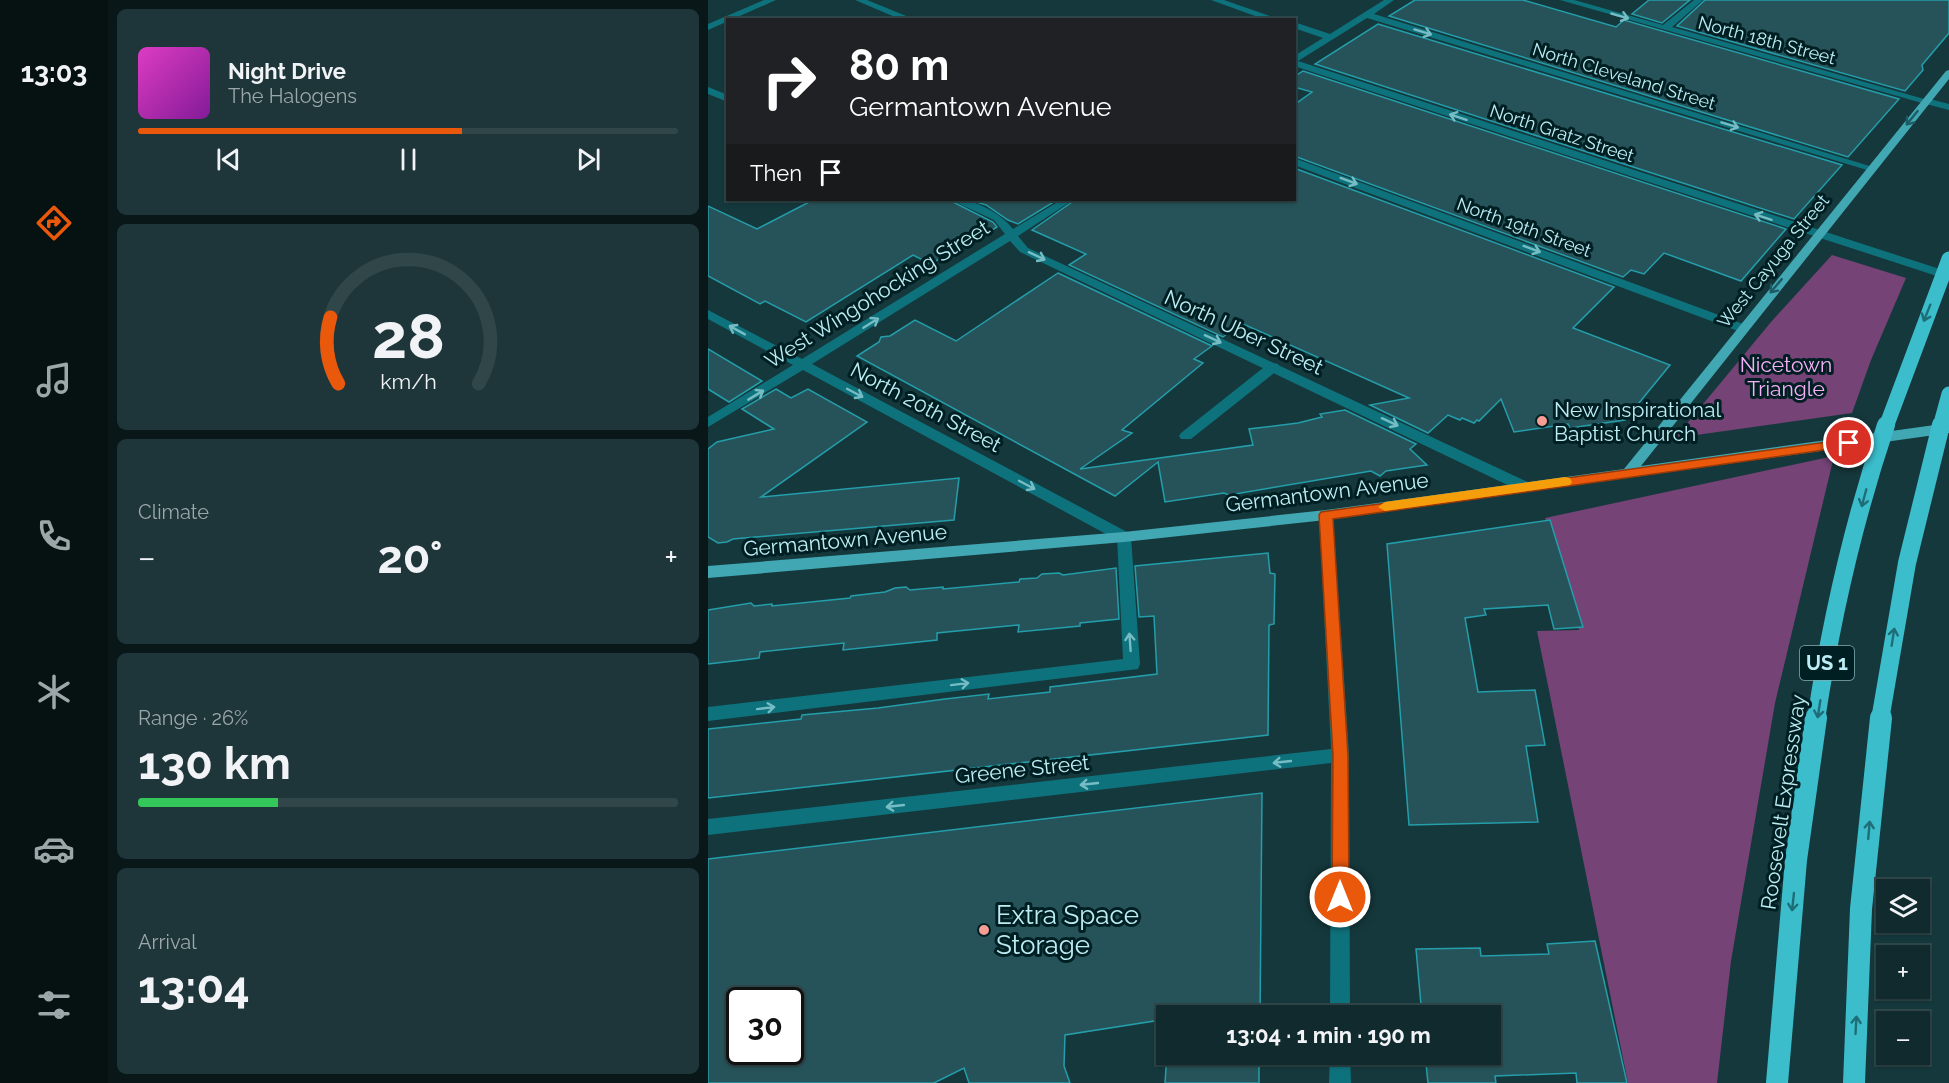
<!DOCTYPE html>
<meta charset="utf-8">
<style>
:root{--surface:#102a2d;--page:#1e3639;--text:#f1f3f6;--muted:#9ca7aa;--line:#304649;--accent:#ea580c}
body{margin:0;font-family:Raleway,sans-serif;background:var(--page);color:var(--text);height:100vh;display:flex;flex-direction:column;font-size:22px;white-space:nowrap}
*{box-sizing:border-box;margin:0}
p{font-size:20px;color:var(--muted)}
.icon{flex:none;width:33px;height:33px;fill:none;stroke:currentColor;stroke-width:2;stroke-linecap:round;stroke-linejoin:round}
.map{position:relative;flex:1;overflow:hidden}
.side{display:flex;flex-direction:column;gap:9px;padding:9px;background:#091719;width:600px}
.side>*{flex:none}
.top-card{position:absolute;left:18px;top:18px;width:570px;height:183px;border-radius:0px;box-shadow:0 2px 4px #0004,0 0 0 2px var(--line);background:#202124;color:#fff;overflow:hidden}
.buttons{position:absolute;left:1168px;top:879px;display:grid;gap:12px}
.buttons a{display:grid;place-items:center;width:54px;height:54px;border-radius:0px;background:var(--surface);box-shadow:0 2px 4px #0004,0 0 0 2px var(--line);font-size:30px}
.speed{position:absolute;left:18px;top:987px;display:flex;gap:12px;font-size:30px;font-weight:700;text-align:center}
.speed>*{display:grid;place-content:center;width:78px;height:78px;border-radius:50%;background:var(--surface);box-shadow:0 2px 4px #0004,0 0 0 2px var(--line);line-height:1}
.speed .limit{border:3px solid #111;border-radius:9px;background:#fff;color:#111}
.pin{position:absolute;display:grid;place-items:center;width:51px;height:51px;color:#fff;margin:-26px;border:3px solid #fff;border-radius:50%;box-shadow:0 2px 6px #0007}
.me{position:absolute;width:66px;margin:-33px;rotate:0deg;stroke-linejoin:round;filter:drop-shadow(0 0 4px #0008)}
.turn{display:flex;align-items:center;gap:21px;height:126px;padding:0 24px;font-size:27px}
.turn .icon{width:78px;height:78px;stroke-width:2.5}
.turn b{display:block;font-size:42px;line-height:51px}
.then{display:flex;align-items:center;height:57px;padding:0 24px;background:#0003;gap:12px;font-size:22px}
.big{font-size:45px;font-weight:700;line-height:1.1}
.side .tile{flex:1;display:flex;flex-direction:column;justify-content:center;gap:9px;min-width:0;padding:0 21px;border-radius:9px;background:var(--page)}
.side .dial{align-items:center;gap:0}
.dial svg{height:156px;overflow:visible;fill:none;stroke:var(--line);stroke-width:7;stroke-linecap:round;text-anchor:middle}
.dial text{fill:var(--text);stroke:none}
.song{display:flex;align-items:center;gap:18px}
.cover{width:72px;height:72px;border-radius:9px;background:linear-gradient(135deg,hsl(310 70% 55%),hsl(290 70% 35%))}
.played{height:6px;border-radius:3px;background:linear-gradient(90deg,var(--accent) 60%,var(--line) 60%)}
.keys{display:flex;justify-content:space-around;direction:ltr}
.heat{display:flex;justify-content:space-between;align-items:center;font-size:33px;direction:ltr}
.charge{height:9px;border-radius:4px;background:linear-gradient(90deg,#34c759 26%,var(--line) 0)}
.trip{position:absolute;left:448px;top:1005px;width:345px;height:60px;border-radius:0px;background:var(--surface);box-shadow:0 2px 4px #0004,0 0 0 2px var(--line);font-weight:700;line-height:60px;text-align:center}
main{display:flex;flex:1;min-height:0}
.tab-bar{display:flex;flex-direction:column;width:108px;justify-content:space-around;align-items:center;background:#061112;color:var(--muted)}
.tab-bar .icon{width:42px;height:42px}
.tab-bar .on{color:var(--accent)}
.tab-bar b{font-size:27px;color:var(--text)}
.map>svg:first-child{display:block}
.green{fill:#754376}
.building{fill:#265359;stroke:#249eab;stroke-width:1.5;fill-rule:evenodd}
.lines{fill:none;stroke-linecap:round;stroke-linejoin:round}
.service{fill:#0e727c;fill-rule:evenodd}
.pedestrian{fill:#0e727c;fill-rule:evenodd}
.minor{fill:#0e727c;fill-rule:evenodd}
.primary{fill:#40a7b3;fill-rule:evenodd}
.motorway-bridge-far2{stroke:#3bbdcc;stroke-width:15}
.motorway-bridge-far1{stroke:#3bbdcc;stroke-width:18}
.motorway-bridge{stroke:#3bbdcc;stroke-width:22}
.oneway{stroke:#76bcc4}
.oneway2{stroke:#1d5c64}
.oneway3{stroke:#1e6e78}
.route{fill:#ea580c;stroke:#983908;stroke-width:1.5}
.slow{fill:#f59e0b}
.poi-dot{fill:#f59c93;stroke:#001f23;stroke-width:2}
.labels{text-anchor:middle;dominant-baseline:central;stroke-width:6;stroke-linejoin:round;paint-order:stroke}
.far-street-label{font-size:18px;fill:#bcedf4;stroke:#001f23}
.shield{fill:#001f23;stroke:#84afb5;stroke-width:1.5}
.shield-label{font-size:20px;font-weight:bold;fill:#bcedf4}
.street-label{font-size:21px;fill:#bcedf4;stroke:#001f23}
.park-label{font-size:21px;fill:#f7aff7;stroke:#001f23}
.poi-label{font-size:21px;fill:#bcedf4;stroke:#001f23;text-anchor:start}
.near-poi-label{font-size:26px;fill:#bcedf4;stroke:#001f23;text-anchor:start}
</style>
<main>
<nav class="tab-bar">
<b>13:03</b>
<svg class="icon on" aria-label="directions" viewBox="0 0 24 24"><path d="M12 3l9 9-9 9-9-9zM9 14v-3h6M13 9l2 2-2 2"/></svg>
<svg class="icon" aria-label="music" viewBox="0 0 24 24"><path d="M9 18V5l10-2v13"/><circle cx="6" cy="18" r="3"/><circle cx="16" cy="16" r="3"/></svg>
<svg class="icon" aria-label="phone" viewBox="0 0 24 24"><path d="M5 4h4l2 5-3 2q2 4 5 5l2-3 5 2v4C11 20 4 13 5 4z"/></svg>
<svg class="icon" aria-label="climate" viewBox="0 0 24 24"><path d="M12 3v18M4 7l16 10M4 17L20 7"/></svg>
<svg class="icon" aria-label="car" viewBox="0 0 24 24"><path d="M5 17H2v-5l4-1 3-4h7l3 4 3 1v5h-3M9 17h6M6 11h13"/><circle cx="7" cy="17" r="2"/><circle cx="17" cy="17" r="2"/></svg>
<svg class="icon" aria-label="filters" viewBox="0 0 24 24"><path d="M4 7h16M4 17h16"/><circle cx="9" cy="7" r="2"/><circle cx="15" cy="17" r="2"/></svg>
</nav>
<section class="side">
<div class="tile">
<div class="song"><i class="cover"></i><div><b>Night Drive</b><p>The Halogens</p></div></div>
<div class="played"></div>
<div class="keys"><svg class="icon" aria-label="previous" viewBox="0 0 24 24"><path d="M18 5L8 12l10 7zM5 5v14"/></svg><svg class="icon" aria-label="pause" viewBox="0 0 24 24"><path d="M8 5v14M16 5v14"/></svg><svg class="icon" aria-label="next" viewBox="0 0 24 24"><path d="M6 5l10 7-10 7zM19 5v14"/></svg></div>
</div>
<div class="tile dial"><svg viewBox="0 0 100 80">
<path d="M14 69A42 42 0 1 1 86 69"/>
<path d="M14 69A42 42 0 0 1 10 35" stroke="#ea580c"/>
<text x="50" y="56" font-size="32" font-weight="700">28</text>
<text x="50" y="72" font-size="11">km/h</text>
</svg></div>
<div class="tile"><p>Climate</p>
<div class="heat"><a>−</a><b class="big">20°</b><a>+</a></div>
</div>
<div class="tile"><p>Range · 26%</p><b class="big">130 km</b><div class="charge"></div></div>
<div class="tile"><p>Arrival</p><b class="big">13:04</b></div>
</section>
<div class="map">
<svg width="1241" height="1083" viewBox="0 0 1241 1083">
<rect width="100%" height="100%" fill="#15383c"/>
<g class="green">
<path d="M1124,255l74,23 -35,82 -19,53 -177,25 96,-116z"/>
<path d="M1126,456l-59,247 -44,258 -14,122h-89l-91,-452 42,-1 -34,-112z"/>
</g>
<g class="building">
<path d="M707,0h108l93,27 8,-7 275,79 -51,58 -459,-141z"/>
<path d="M941,0h41l-28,23 -30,-9z"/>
<path d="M997,0h244v33l-27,32 1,5 -18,21 -228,-65z"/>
<path d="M670,24l464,141 -48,54 -479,-155z"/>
<path d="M595,71l483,158 -45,52 -77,-28 -20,21 -13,-4 -8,7 -329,-121v-51l18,-13 -18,-5v-10z"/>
<path d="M586,168l320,119 -41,41 97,37 -45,55 -55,8 -2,-4 -54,8 -13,-33 -22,22 -2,-1 -3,3 -12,-5 -2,2 -12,-5 -20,18 -58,-28 39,-7 -168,-75 -18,14 -154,-72 17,-11 -54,-24 43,-30h219z"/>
<path d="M105,200h136l44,22 4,5 -55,33 -3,-1 -8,5 -18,-9 -107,67 -41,-21 -5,3 -52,-28v-70l49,23z"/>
<path d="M262,200h87l-39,24 -10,-4 -22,-15z"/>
<path d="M350,273l154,73 -18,13 9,4 -81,67 10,3 -52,36 173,-24 -4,-16 49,-6 24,-6 -2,-3 25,-4 71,34 -6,5 17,16 -41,6 -6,5 -9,-5 -142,24 -5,-2 -59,9 -7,-40 -43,34 -258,-140 22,-14 2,-5 9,-1 25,-16 41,21z"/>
<path d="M0,349l54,32 -33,21 -21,-13z"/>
<path d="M68,389l15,9 17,-9 59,33 -106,75 198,-19 -5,42 -221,19 -6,3 -9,1 -10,-6v-88l9,-7 57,-13 -32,-20z"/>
<path d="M842,520l33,107 -29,2 -6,-24 -64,4 2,6 -21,3 13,74 57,-2 10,55 -19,1 12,76 -129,3 -22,-281z"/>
<path d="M560,553l2,20 5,1 -1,50 -5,1 -1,110 -560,63v-69l93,-10 1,-4 76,-7 67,-9 44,-5 -1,5 62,-7v-5l107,-13 -3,-58 -15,1 -4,-51z"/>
<path d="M408,568l3,51 -39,4v3l-62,6 1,-7 -82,8v7l-94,10 1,-7 -84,9 -1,6 -51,6v-54l43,-7 3,3 18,-2v2l78,-8 1,-2 34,-4 10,-4 11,-1 4,3 33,-3v2l76,-7 1,-3 17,-1 5,-4 17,-1 4,2z"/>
<path d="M554,793l-2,223h-93v3l-102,16 -1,31 6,17h-101l-5,-15 -30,15h-226v-224zM32,1000h50v52h-50z"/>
<path d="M887,941l32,142h-50l-1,-10 -81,3 1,7h-68l-3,-29h66v-38h-69l-6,-67 64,-1 1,8 68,-2 -2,-10z"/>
<path d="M459,1054h92v29h-94z"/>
</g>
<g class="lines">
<g class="service">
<path d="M565,363l5,1 2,3 -2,3 -87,69h-10l-2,-3 2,-3 87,-69z"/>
<path d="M416,532l5,1 2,4 9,127 -2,5 -430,52v-14l415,-48 -6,-122 2,-4z"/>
</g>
<path class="pedestrian" d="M1218,98l23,6v6l-27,-7 -1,-2z"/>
<g class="minor">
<path d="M56,0h12l-68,30v-6z"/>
<path d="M147,0h12l49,20h-14z"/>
<path d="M503,0h13l57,20h-15z"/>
<path d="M676,0h10l-20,14 502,154 -5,3 -4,-1 -500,-152 -69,43 651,211v8l-655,-214v-10l29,-18 -29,-10v-6l36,12z"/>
<path d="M852,0h14l89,25 31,-25h9l-31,27 259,74 -9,2z"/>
<path d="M0,87l20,8v7l-20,-8z"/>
<path d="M586,158l452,167 2,3 -2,3h-8l-444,-166z"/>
<path d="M243,200c23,-2 48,12 62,29l48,-29h12l-55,36 10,12 502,235 2,4 -2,4h-10l-500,-239 -10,-11 -198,123 317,169 2,4 -2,4h-10l-316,-171 -95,57v-10l85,-52 -85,-46v-9l94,49 203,-125 -11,-14z"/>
<path d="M618,510l7,5 16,240 1,261h-20l1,-253 -623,72v-16l623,-70 -12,-234z"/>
<path d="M622,1054h20l1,29h-22z"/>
</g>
<path class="primary" d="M1241,70v9l-308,387 308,-43v10l-623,87 -202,22 -416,36v-12l416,-34 202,-22 298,-41 322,-398z"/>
<g class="motorway-bridge-far2">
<path d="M1178,427l63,-168"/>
<path d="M1232,427l9,-33"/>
</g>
<g class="motorway-bridge-far1">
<path d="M1108,720c15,-100 38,-200 70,-295"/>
<path d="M1172,720l27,-157 34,-138"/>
</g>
<g class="motorway-bridge">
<path d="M1069,1083l19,-223 20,-142"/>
<path d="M1146,1083l7,-174 20,-191"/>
</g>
</g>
<defs><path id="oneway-shaft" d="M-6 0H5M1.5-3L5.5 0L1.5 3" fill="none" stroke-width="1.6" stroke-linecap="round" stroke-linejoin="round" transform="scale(1.5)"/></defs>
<g class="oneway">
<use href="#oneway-shaft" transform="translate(912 16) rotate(16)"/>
<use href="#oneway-shaft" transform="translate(715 32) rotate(17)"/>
<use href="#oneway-shaft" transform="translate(750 117) rotate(-162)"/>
<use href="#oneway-shaft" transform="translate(1022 125) rotate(17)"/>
<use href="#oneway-shaft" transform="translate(641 181) rotate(20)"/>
<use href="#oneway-shaft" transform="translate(1055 217) rotate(-162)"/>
<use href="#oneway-shaft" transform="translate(824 249) rotate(20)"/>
<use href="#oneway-shaft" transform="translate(329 256) rotate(25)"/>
<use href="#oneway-shaft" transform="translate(163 323) rotate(-32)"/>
<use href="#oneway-shaft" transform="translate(29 330) rotate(-151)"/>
<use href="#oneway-shaft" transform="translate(505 339) rotate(25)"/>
<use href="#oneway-shaft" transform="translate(147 393) rotate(28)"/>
<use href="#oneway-shaft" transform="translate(48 395) rotate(-31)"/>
<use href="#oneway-shaft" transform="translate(682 422) rotate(25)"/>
<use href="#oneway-shaft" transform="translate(319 485) rotate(28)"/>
<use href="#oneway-shaft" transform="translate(422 642) rotate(-94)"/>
<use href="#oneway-shaft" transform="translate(252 684) rotate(-7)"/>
<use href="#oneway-shaft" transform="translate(58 708) rotate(-7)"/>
<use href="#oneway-shaft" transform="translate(574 762) rotate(174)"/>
<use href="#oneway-shaft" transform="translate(381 784) rotate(174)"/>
<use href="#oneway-shaft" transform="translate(187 806) rotate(174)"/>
</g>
<g class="oneway2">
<use href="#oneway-shaft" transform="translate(1204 118) rotate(129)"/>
<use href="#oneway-shaft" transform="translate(1068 286) rotate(130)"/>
</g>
<g class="oneway3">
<use href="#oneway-shaft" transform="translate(1219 313) rotate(112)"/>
<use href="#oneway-shaft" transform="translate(1156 498) rotate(105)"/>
<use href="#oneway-shaft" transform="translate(1185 637) rotate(-81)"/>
<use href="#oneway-shaft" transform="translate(1111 709) rotate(99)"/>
<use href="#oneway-shaft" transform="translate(1161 830) rotate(-85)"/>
<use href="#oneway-shaft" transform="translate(1085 902) rotate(96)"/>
<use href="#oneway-shaft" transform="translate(1148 1025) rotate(-87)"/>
</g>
<path class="route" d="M1141,439l6,4 -2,3 -520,73 15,236 1,142 -3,6 -6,2 -6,-2 -2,-6 1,-142 -14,-240 2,-3z"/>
<path class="slow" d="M857,477l5,1 2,4 -2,3 -185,26 -7,-4 7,-5z"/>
<g class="poi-dot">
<circle cx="834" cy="421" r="6"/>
<circle cx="276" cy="930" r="6"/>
</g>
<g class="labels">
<g class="far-street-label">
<text transform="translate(1059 40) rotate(15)">North 18th Street</text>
<text transform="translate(916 76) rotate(17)">North Cleveland Street</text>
<text transform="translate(854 133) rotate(18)">North Gratz Street</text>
<text transform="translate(816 227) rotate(20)">North 19th Street</text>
<text transform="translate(1065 261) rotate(-51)">West Cayuga Street</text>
</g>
<rect class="shield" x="1092" y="646" width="54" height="34" rx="4.5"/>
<g class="shield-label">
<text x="1119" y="663">US 1</text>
</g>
<g class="street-label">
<text transform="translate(169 294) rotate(-32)">West Wingohocking Street</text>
<text transform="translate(536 332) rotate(25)">North Uber Street</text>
<text transform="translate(218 407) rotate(28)">North 20th Street</text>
<text transform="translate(619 492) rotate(-7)">Germantown Avenue</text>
<text transform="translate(137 540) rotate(-5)">Germantown Avenue</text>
<text transform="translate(314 769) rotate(-6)">Greene Street</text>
<text transform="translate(1075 802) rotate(-82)">Roosevelt Expressway</text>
</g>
<g class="park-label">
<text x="1078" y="364">Nicetown<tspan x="1078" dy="24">Triangle</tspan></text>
</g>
<g class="poi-label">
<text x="846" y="409">New Inspirational<tspan x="846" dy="24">Baptist Church</tspan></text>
</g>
<g class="near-poi-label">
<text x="288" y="915">Extra Space<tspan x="288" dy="30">Storage</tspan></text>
</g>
</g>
</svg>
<div class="buttons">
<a><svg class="icon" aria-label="layers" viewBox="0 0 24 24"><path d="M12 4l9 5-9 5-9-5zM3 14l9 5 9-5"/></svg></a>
<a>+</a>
<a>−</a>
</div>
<div class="speed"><div class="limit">30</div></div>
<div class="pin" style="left:1141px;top:443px;background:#d93025"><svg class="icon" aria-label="arrive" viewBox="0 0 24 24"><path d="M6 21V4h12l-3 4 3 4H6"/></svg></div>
<svg class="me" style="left:632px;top:897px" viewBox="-20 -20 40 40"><circle r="17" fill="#ea580c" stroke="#fff" stroke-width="3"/><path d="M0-11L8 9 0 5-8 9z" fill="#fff"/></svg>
<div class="trip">13:04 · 1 min · 190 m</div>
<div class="top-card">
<div class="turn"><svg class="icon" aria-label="right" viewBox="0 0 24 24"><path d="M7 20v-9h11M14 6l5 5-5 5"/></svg><div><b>80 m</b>Germantown Avenue</div></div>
<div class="then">Then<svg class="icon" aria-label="arrive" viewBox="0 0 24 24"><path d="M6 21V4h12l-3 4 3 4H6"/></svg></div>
</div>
</div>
</main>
